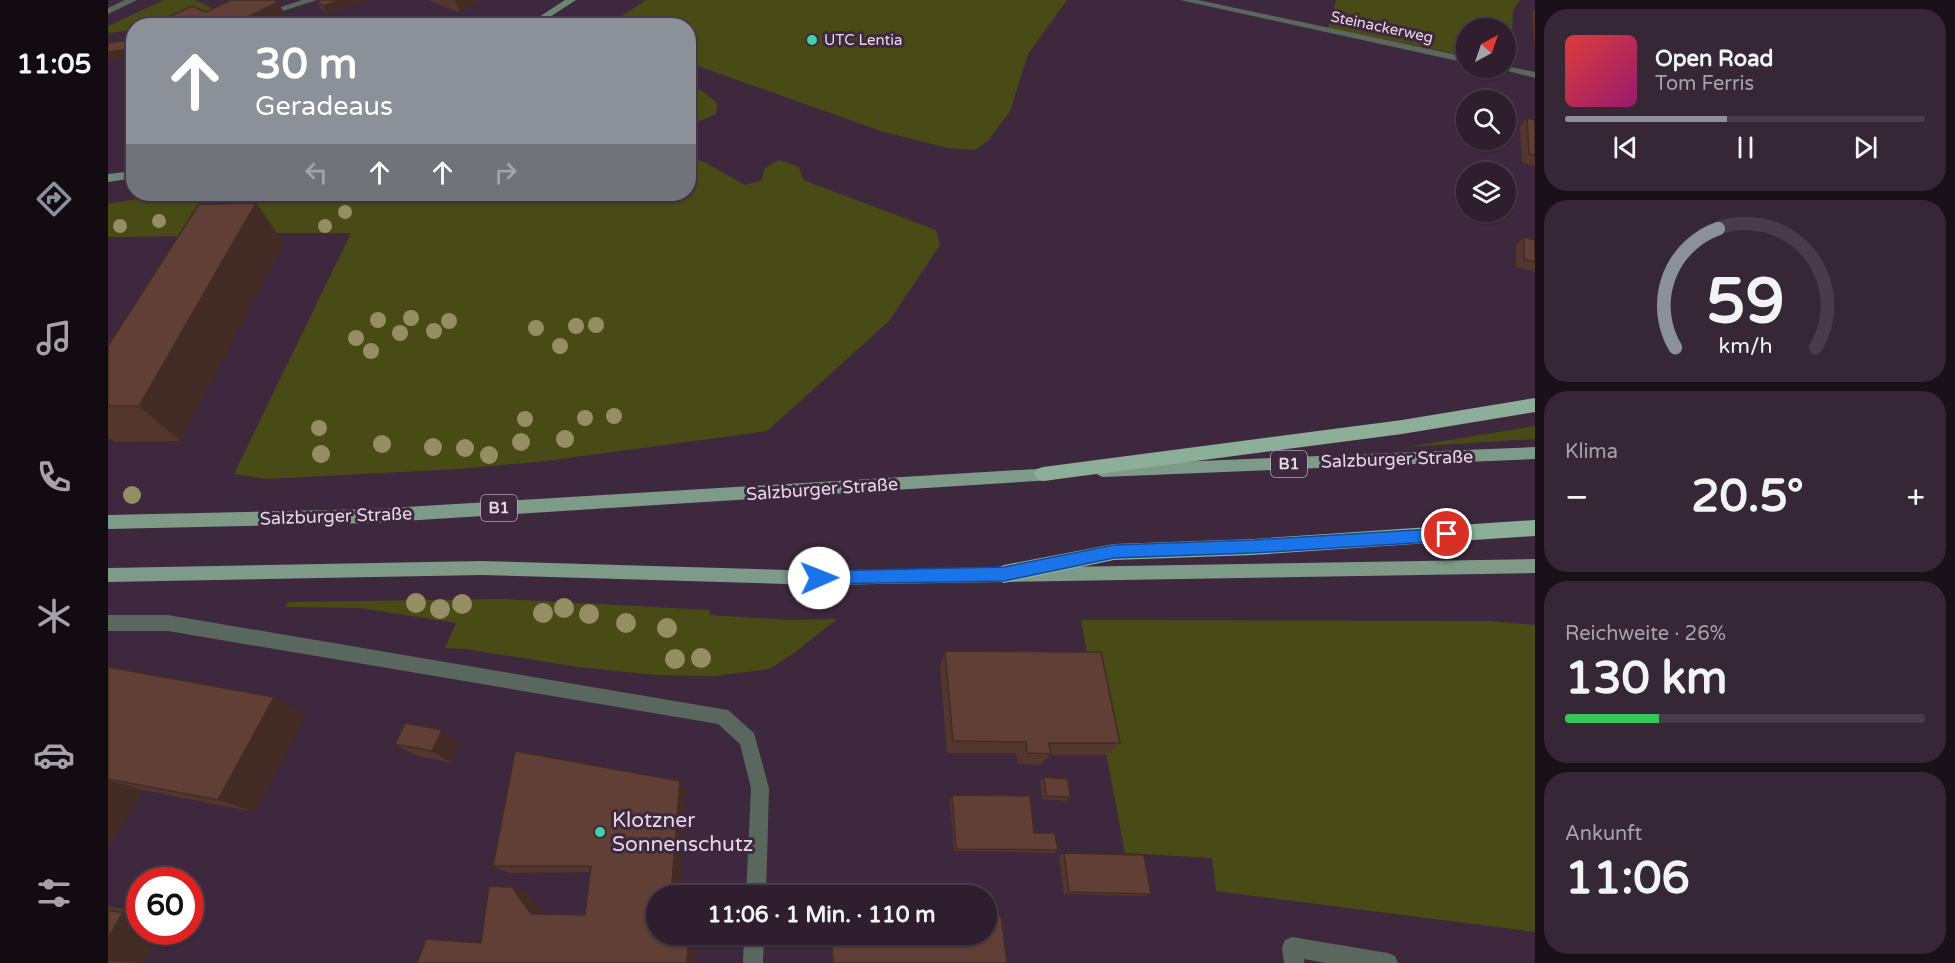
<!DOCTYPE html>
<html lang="de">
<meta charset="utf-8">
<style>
:root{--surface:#2e1e2e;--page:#362736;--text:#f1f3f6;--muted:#a7a2aa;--line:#493c4a;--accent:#8c9099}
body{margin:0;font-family:"Varela Round",sans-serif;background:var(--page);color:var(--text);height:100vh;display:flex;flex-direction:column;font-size:22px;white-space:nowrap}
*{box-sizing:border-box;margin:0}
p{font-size:20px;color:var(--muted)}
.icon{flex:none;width:33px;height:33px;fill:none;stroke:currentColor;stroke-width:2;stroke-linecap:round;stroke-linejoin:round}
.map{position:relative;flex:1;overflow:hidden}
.details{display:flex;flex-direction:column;gap:9px;padding:9px;background:#191019;width:420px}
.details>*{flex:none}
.top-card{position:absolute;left:18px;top:18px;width:570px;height:183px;border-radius:24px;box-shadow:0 2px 4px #0004,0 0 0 2px var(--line);background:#8c9099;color:#fff;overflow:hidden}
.needle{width:39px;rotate:40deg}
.controls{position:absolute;left:1348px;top:18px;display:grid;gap:12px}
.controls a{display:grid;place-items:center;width:60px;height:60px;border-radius:50%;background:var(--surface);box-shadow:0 2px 4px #0004,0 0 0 2px var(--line);font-size:30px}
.speed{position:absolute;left:18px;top:867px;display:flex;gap:12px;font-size:30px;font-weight:700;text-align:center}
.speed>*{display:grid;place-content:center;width:78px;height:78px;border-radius:50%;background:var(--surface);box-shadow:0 2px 4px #0004,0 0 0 2px var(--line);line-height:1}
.speed .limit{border:9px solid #d22;background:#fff;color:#111}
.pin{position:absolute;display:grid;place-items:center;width:51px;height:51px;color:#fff;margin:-26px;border:3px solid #fff;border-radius:50%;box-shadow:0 2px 6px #0007}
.me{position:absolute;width:66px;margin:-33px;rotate:89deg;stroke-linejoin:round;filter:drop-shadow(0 0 4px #0008)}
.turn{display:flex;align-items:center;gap:21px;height:126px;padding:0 30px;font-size:27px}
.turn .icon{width:78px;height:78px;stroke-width:2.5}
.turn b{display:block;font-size:42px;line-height:51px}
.lanes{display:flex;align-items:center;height:57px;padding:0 30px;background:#0003;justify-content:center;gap:30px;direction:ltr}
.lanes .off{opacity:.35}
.big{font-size:45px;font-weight:800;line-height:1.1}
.details .card{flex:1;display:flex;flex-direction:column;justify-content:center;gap:9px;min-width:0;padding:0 21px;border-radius:24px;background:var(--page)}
.details .dial{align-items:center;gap:0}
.dial svg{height:156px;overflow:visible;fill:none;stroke:var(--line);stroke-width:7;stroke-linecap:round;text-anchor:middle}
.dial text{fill:var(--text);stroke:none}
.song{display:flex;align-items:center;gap:18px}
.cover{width:72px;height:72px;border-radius:9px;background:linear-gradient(135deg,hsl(0 70% 55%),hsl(320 70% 35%))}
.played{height:6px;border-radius:3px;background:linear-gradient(90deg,var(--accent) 45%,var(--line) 45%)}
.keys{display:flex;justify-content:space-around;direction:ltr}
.heat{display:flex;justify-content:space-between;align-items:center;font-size:33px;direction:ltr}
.charge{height:9px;border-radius:4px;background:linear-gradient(90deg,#34c759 26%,var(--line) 0)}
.trip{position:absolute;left:538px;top:885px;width:351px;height:60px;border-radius:30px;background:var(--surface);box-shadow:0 2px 4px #0004,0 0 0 2px var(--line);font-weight:800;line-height:60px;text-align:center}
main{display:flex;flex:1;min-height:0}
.menu{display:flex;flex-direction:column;width:108px;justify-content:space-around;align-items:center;background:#120c12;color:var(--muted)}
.menu .icon{width:42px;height:42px}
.menu .on{color:var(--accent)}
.menu b{font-size:27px;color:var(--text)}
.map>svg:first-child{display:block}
.green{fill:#494b17}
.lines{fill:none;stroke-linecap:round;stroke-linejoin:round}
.service{fill:#59675e;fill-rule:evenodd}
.minor{fill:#59675e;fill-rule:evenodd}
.secondary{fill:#6e8476;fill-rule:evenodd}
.primary{fill:#7e9b89;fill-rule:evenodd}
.motorway{fill:#8daf9a;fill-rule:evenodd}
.tree{fill:#958e64}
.wall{fill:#53362e}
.shaded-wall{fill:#432c26}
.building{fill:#603f36;stroke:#432c26;stroke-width:1.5}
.route{fill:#1a73e8;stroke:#114b97;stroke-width:1.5}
.poi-dot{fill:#3fd4a2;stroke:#3e283d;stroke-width:2}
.labels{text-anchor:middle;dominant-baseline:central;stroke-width:6;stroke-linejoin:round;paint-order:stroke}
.far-street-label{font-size:15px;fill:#e6d7e5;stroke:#3e283d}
.far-poi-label{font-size:15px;fill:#e6d7e5;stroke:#3e283d;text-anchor:start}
.shield{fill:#3e283d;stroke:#b4a2b3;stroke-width:1.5}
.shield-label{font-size:16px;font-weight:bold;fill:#e6d7e5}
.street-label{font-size:18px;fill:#e6d7e5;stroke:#3e283d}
.near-poi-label{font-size:21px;fill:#e6d7e5;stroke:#3e283d;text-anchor:start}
</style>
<main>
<nav class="menu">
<b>11:05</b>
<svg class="icon on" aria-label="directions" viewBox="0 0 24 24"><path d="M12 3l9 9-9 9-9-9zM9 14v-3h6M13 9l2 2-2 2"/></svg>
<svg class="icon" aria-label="music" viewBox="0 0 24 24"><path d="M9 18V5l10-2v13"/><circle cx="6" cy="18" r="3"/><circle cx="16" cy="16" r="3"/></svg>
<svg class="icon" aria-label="phone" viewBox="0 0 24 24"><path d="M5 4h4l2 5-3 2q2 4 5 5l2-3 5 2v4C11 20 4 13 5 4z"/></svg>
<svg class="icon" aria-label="climate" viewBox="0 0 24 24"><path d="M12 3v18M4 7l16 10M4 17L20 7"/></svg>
<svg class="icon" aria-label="car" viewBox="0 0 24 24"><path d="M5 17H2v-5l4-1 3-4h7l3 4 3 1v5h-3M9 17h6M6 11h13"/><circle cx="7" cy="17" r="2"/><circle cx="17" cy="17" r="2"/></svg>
<svg class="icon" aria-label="filters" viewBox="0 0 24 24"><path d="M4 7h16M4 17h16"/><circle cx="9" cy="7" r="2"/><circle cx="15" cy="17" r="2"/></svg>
</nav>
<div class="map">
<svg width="1427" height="963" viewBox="0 0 1427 963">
<rect width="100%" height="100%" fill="#3e283d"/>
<g class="green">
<path d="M56,0h31l30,14 -60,11 -31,1 -1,4 -25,3v-7z"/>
<path d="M538,0h421l-39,54 -18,57 -22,30 -13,9 -28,-2 -66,-17 -192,-68 -1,-37 -80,-1z"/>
<path d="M1228,0h184l-7,10 -2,55 -5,-1v-36h-39v28l-139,-28z"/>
<path d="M581,89l12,1 16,13 -1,11 -27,12z"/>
<path d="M581,157l15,5 41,23 16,-4 4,-13 14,-8 20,7 4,13 133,50 4,15 -51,76 -122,110 -221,30 -88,8 -191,10 -33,-5 117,-241h-132l25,-39h444z"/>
<path d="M59,194h67l-26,42 -100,1v-33z"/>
<path d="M1427,426v13l-129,8z"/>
<path d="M396,599l206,11v5l79,5 48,-1 -43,34 -25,16 -55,7 -59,-1 -77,-8 -113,-18 -20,-1 11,-25 -96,-15 -75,-1 3,-5z"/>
<path d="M973,620l410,1 44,4v307l-319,-41 -4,-33 -87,-5z"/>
</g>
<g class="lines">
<path class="service" d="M1184,937l96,16 7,3 3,7h-72l-22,-4v4h-20l-2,-16 3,-7z"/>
<g class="minor">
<path d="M17,0h12l-29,14v-6z"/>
<path d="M194,0h15l-53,17 -5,-3z"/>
<path d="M1072,0h18l269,57v6z"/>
<path d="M1398,66l29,6v6l-38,-10z"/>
<path d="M0,615h60l560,95 26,23 15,55 -3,108h-20l5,-108 -11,-44 -22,-20 -550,-93h-60z"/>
<path d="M636,934h20l-1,29h-20z"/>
</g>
<g class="secondary">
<path d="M457,0h11l-40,26h-11z"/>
<path d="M26,171v7l-26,4v-8z"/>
</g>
<g class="primary">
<path d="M1427,447v12l-432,18 -5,-2 -2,-4 2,-4 5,-2z"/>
<path d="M944,468l5,2 2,4 -2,4 -5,2 -680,43 -264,6v-14l264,-6z"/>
<path d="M1427,559v14l-716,12 -337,-10 -374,7v-14l374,-7 337,10z"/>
</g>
<g class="motorway">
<path d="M1427,398v14l-133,22 -359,47 -6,-2 -3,-5 3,-5 6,-2 359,-47z"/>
<path d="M1427,520v16l-282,19 -139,5 -110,23 -7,-3 -3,-6 3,-6 7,-3 110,-21 139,-5z"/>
</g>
</g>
<g class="tree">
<circle cx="237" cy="212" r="7"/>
<circle cx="51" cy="221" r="7"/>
<circle cx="12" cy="226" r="7"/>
<circle cx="217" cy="226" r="7"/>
<circle cx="303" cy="318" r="8"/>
<circle cx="270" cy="320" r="8"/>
<circle cx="341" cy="321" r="8"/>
<circle cx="488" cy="325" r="8"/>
<circle cx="468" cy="326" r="8"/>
<circle cx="428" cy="328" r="8"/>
<circle cx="326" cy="331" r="8"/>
<circle cx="292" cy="333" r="8"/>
<circle cx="248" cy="338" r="8"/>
<circle cx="452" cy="346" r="8"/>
<circle cx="263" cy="351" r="8"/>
<circle cx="506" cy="416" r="8"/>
<circle cx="477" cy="418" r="8"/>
<circle cx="417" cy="419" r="8"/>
<circle cx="211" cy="428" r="8"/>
<circle cx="457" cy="439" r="9"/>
<circle cx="413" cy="442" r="9"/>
<circle cx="274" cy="444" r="9"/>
<circle cx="325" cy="447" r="9"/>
<circle cx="357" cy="448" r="9"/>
<circle cx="213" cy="454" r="9"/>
<circle cx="381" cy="455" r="9"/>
<circle cx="24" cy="495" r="9"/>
<circle cx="308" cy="603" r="10"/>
<circle cx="354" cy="604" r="10"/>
<circle cx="456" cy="608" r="10"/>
<circle cx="332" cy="609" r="10"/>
<circle cx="435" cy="613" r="10"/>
<circle cx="481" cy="614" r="10"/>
<circle cx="518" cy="623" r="10"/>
<circle cx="559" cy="628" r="10"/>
<circle cx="593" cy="658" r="10"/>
<circle cx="567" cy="659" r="10"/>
</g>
<g class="wall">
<path d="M209,0h50l-40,15 -6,-7z"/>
<path d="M320,0h54l-22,13z"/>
<path d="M1427,9v42l-3,-38z"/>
<path d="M1419,118l8,2v46l-13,-3 -2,-36z"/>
<path d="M148,203l28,40 -104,198 -65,1 -7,-5v-91z"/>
<path d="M1416,237l11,3v32l-19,-5v-22z"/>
<path d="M837,651l175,92 -14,12h-56l-10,10 -22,-1 -2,-11h-69l-7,-87z"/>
<path d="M0,667l198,47 -51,98 -112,-22 -35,58z"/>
<path d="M351,743l-8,20 -36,-8 -20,-11z"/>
<path d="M936,777l26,20 -4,4 -24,-2 -2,-18z"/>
<path d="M579,792l-30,142h39l-2,29h-277l64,-20 47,-50 15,21 42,1 6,-43 -82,1 -16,-7z"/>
<path d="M844,795l82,38 24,17 -4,3 -100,-2 -4,-52z"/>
<path d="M956,853l87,41 -6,2 -81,-2 -5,-38z"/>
<path d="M0,906l32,6v20l4,31h-36z"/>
</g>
<g class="shaded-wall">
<path d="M234,0h25l-40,15 -4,-9z"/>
<path d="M347,0h27l-22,13z"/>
<path d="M170,2l14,24h-58l-1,-2z"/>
<path d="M26,48v10l-25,4 -1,-2v-8z"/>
<path d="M148,203l28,40 -104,198 -41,-35z"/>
<path d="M166,697l32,17 -51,98 -37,-12z"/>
<path d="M334,730l17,13 -8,20 -19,-12z"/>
<path d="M0,780l35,10 -35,58z"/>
<path d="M572,781l7,11 -8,104h-8z"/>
<path d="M404,887l16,6 18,25 -15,-4z"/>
<path d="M15,913l17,2v17h21l-17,31 -36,-2v-23z"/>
<path d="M581,934h7l-2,29h-7z"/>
</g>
<g class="building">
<path d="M123,0h44l3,2 -45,22 3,2h-76l-5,-3 37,-17 14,6z"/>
<path d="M209,0h25l-19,6z"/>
<path d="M26,39v9l-26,4v-9z"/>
<path d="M1419,118l8,2v35l-6,-1z"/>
<path d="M148,203l-117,203h-31v-60l91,-142z"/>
<path d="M1416,237l11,3v22l-11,-3z"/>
<path d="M837,651l156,1 19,91h-71l2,11 -24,-1 -1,-11 -73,-1z"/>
<path d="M0,667l166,30 -56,103 -110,-21z"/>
<path d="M297,723l37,7 -10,21 -37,-7z"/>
<path d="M407,751l165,30 -9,115h-14v38h32l-2,29h-270l9,-24 55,4 8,-57 23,1 19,27 54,1 6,-49h-98z"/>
<path d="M936,777l24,2 2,18 -24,-1z"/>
<path d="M844,795l78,1 4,37h21l3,17 -102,-1z"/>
<path d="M956,853l80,2 7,39 -82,-2z"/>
<path d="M0,910l15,3 -15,25z"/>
<path d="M879,916h14l6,47h-174l-2,-29h156z"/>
</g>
<path class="route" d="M1339,528l7,6 -7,7 -194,12 -139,5 -110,23 -185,3 -8,-6 8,-7 185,-4 110,-22 139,-5z"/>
<g class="poi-dot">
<circle cx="704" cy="40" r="6"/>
<circle cx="492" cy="832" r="6"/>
</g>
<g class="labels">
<g class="far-street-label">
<text transform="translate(1274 27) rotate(12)">Steinackerweg</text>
</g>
<g class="far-poi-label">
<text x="716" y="40">UTC Lentia</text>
</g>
<g class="shield">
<rect x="1163" y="451" width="36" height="26" rx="4.5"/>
<rect x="373" y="495" width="36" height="26" rx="4.5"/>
</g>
<g class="shield-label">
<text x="1181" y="464">B1</text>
<text x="391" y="508">B1</text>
</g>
<g class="street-label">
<text transform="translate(1289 459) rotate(-2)">Salzburger Straße</text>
<text transform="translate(714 489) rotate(-4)">Salzburger Straße</text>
<text transform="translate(228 516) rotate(-2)">Salzburger Straße</text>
</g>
<g class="near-poi-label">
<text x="504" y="820">Klotzner<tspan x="504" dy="24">Sonnenschutz</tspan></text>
</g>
</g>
</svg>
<div class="controls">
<a><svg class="needle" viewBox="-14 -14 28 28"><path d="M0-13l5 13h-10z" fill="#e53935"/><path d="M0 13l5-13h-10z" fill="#a7a2aa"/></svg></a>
<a><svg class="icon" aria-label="search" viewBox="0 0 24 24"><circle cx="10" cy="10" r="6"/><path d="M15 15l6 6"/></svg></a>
<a><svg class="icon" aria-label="layers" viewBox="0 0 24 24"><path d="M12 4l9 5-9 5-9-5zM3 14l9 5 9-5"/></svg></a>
</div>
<div class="speed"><div class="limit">60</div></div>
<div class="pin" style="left:1339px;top:534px;background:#d93025"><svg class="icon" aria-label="arrive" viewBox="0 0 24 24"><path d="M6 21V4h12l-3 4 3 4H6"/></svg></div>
<svg class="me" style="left:711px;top:578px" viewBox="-20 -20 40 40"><circle r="19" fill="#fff"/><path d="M0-13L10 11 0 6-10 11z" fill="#1a73e8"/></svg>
<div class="trip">11:06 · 1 Min. · 110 m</div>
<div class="top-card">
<div class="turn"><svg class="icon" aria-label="ahead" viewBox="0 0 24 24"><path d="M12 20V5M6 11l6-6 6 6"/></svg><div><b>30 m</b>Geradeaus</div></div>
<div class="lanes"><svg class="icon off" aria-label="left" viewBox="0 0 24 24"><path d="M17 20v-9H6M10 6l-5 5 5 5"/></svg><svg class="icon" aria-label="ahead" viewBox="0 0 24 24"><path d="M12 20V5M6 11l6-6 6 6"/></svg><svg class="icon" aria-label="ahead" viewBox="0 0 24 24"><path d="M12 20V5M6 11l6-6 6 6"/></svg><svg class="icon off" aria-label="right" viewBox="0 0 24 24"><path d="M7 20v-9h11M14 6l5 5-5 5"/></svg></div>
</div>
</div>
<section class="details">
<div class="card">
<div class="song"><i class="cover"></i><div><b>Open Road</b><p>Tom Ferris</p></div></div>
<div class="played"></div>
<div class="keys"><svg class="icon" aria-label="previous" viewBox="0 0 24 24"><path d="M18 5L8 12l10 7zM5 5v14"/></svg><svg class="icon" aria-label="pause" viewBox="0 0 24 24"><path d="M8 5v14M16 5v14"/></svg><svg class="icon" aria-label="next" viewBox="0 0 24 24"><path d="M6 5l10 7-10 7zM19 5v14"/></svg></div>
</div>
<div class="card dial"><svg viewBox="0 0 100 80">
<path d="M14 69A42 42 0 1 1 86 69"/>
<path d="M14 69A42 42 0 0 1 36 8" stroke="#8c9099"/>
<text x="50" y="56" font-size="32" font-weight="700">59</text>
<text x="50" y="72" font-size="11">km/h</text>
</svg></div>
<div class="card"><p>Klima</p>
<div class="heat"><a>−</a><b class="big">20.5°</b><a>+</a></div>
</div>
<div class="card"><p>Reichweite · 26%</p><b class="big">130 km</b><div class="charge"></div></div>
<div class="card"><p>Ankunft</p><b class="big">11:06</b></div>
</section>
</main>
